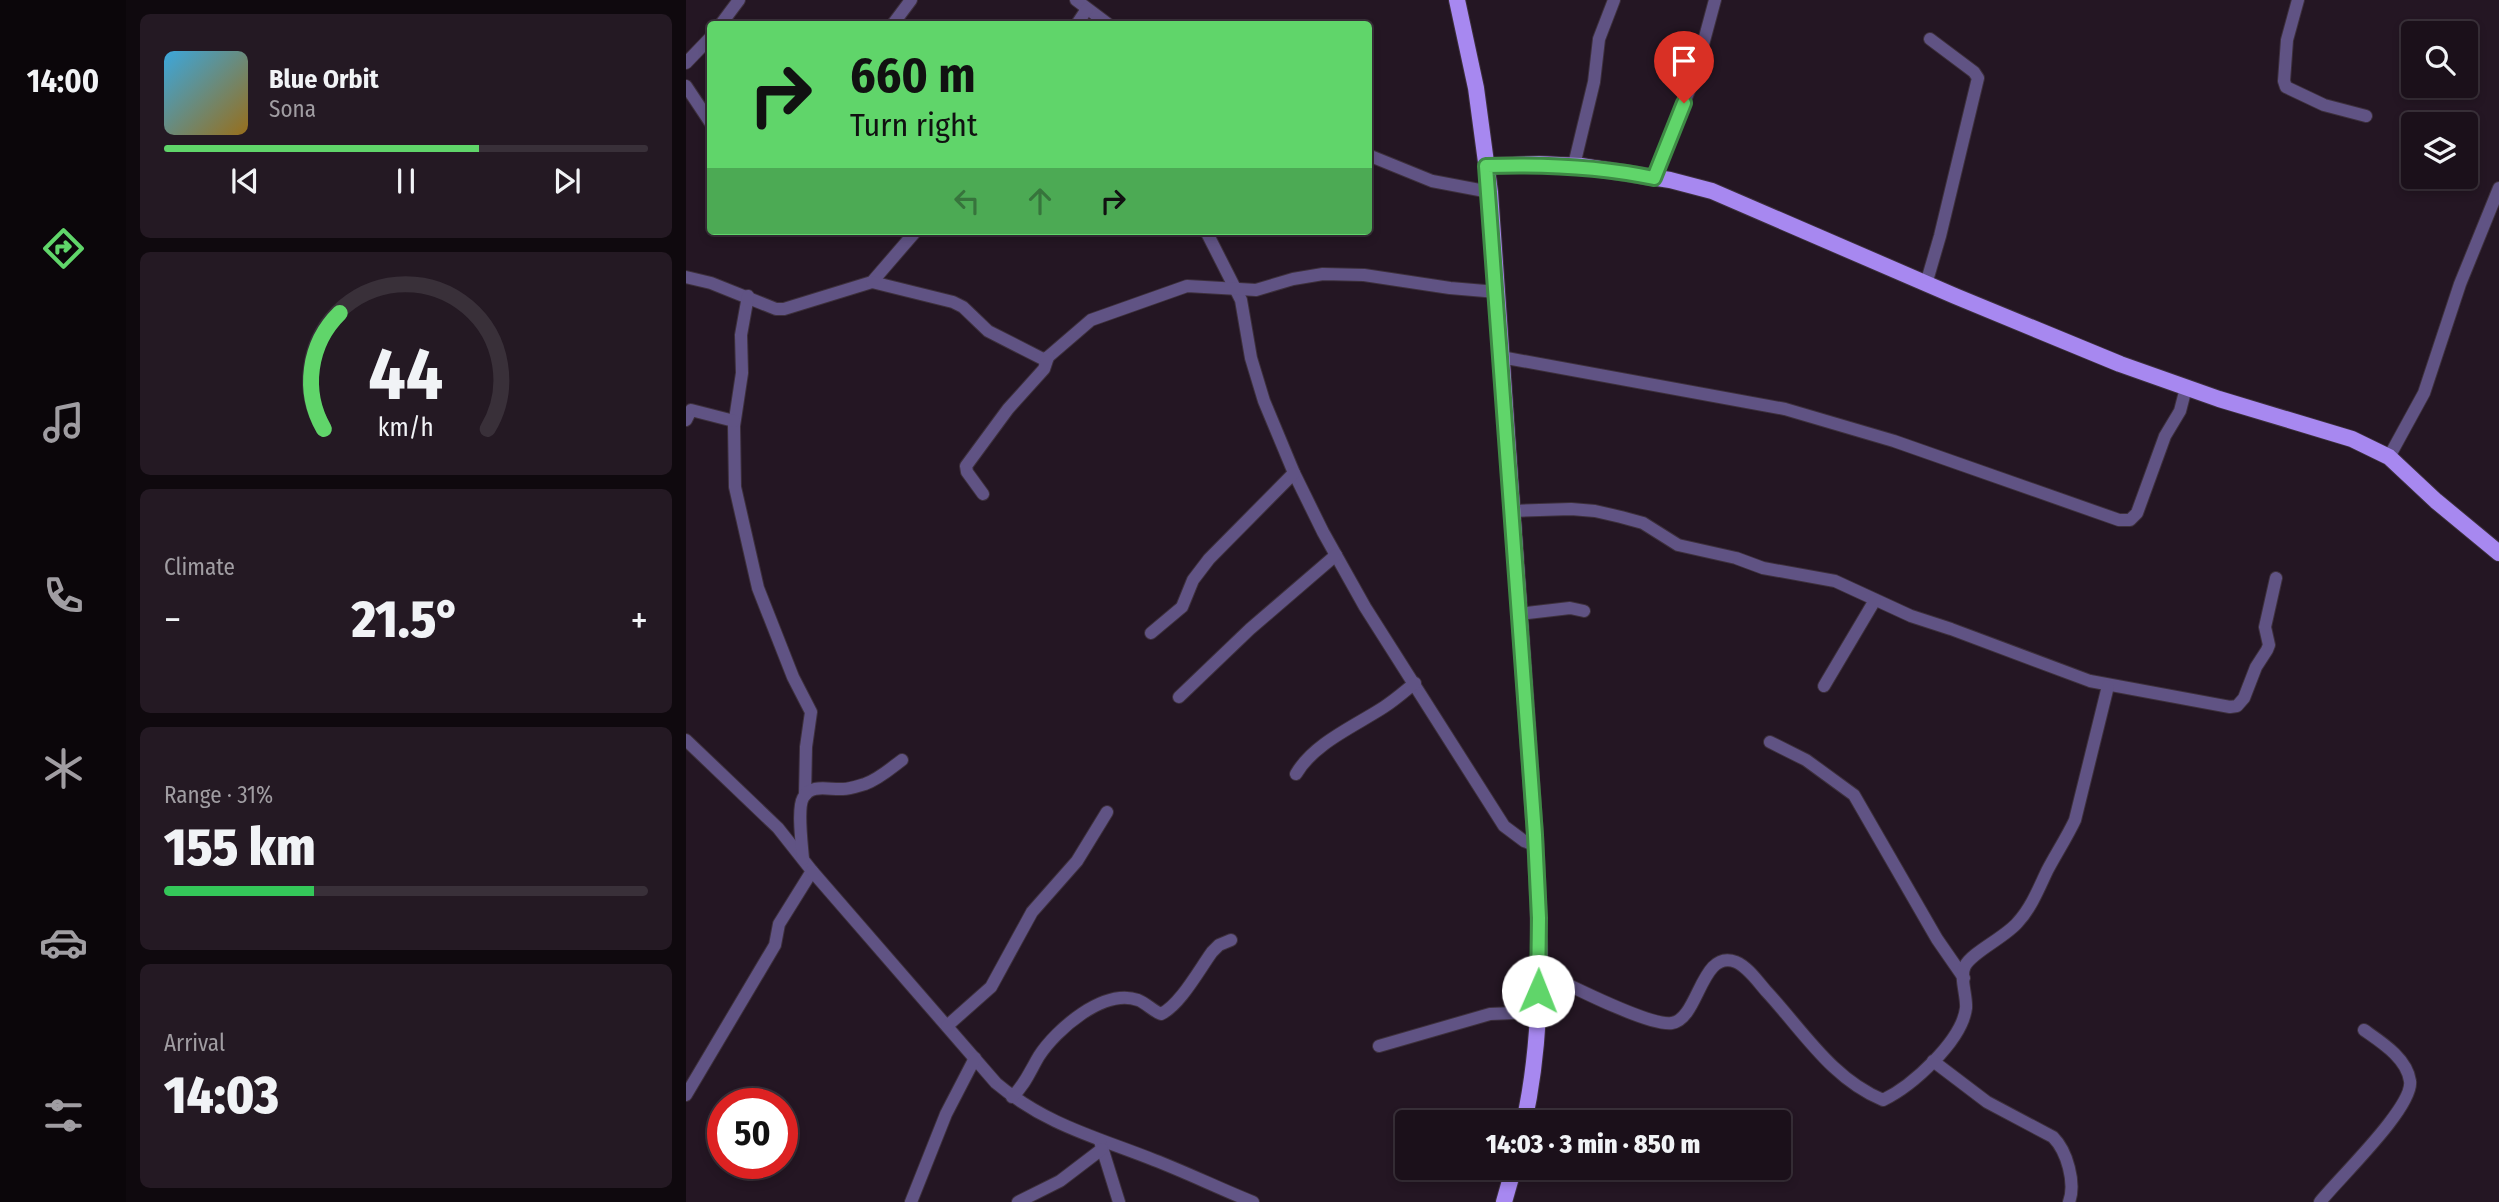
<!DOCTYPE html>
<meta charset="utf-8">
<style>
:root{--surface:#1b101a;--page:#241923;--text:#f1f3f6;--muted:#a09da2;--line:#393039;--accent:#60d56a}
body{margin:0;font-family:"Fira Sans Condensed",sans-serif;background:var(--page);color:var(--text);height:100vh;display:flex;flex-direction:column;font-size:26px;white-space:nowrap}
*{box-sizing:border-box;margin:0}
p{font-size:23px;color:var(--muted)}
.icon{flex:none;width:38px;height:38px;fill:none;stroke:currentColor;stroke-width:2;stroke-linecap:round;stroke-linejoin:round}
.map{position:relative;flex:1;overflow:hidden}
.drawer{display:flex;flex-direction:column;gap:14px;padding:14px;background:#0f090e;width:560px}
.drawer>*{flex:none}
.top-card{position:absolute;left:21px;top:21px;width:665px;height:214px;border-radius:7px;box-shadow:0 4px 10px #0003,0 0 0 2px var(--line);background:#60d56a;color:#111;overflow:hidden}
.buttons{position:absolute;left:1715px;top:21px;display:grid;gap:14px}
.buttons a{display:grid;place-items:center;width:77px;height:77px;border-radius:7px;background:var(--surface);box-shadow:0 4px 10px #0003,0 0 0 2px var(--line);font-size:35px}
.speed{position:absolute;left:21px;top:1088px;display:flex;gap:14px;font-size:35px;font-weight:700;text-align:center}
.speed>*{display:grid;place-content:center;width:91px;height:91px;border-radius:50%;background:var(--surface);box-shadow:0 4px 10px #0003,0 0 0 2px var(--line);line-height:1}
.speed .limit{border:10px solid #d22;background:#fff;color:#111}
.pin{position:absolute;display:grid;place-items:center;width:60px;height:60px;color:#fff;margin:-72px -30px;border-radius:50% 50% 50% 0;rotate:-45deg;box-shadow:0 0 7px #0007}
.pin .icon{rotate:45deg}
.me{position:absolute;width:77px;margin:-38px;rotate:1deg;stroke-linejoin:round;filter:drop-shadow(0 0 5px #0008)}
.turn{display:flex;align-items:center;gap:24px;height:147px;padding:0 28px;font-size:32px}
.turn .icon{width:91px;height:91px;stroke-width:2.5}
.turn b{display:block;font-size:49px;line-height:60px}
.lanes{display:flex;align-items:center;height:66px;padding:0 28px;background:#0003;justify-content:center;gap:35px;direction:ltr}
.lanes .off{opacity:.35}
.big{font-size:52px;font-weight:800;line-height:1.1}
.drawer .tile{flex:1;display:flex;flex-direction:column;justify-content:center;gap:10px;min-width:0;padding:0 24px;border-radius:10px;background:var(--page)}
.drawer .dial{align-items:center;gap:0}
.dial svg{height:182px;overflow:visible;fill:none;stroke:var(--line);stroke-width:7;stroke-linecap:round;text-anchor:middle}
.dial text{fill:var(--text);stroke:none}
.song{display:flex;align-items:center;gap:21px}
.cover{width:84px;height:84px;border-radius:10px;background:linear-gradient(135deg,hsl(200 70% 55%),hsl(40 70% 35%))}
.played{height:7px;border-radius:4px;background:linear-gradient(90deg,var(--accent) 65%,var(--line) 65%)}
.keys{display:flex;justify-content:space-around;direction:ltr}
.heat{display:flex;justify-content:space-between;align-items:center;font-size:38px;direction:ltr}
.charge{height:10px;border-radius:5px;background:linear-gradient(90deg,#34c759 31%,var(--line) 0)}
.trip{position:absolute;left:709px;top:1110px;width:396px;height:70px;border-radius:7px;background:var(--surface);box-shadow:0 4px 10px #0003,0 0 0 2px var(--line);font-weight:800;line-height:70px;text-align:center}
main{display:flex;flex:1;min-height:0}
.tab-bar{display:flex;flex-direction:column;width:126px;justify-content:space-around;align-items:center;background:#0b060a;color:var(--muted)}
.tab-bar .icon{width:49px;height:49px}
.tab-bar .current{color:var(--accent)}
.tab-bar b{font-size:32px;color:var(--text)}
.map>svg:first-child{display:block}
.lines{fill:none;stroke-linecap:round;stroke-linejoin:round}
.minor-casing{stroke:#3d303c;stroke-width:14}
.major-casing{stroke:#3d303c;stroke-width:18}
.minor{stroke:#605384;stroke-width:12}
.major{stroke:#a788f0;stroke-width:16}
.route-casing{stroke:#3e8a45;stroke-width:18}
.route{stroke:#60d56a;stroke-width:12}
</style>
<main>
<nav class="tab-bar">
<b>14:00</b>
<svg class="icon current" aria-label="directions" viewBox="0 0 24 24"><path d="M12 3l9 9-9 9-9-9zM9 14v-3h6M13 9l2 2-2 2"/></svg>
<svg class="icon" aria-label="music" viewBox="0 0 24 24"><path d="M9 18V5l10-2v13"/><circle cx="6" cy="18" r="3"/><circle cx="16" cy="16" r="3"/></svg>
<svg class="icon" aria-label="phone" viewBox="0 0 24 24"><path d="M5 4h4l2 5-3 2q2 4 5 5l2-3 5 2v4C11 20 4 13 5 4z"/></svg>
<svg class="icon" aria-label="climate" viewBox="0 0 24 24"><path d="M12 3v18M4 7l16 10M4 17L20 7"/></svg>
<svg class="icon" aria-label="car" viewBox="0 0 24 24"><path d="M5 17H2v-5l4-1 3-4h7l3 4 3 1v5h-3M9 17h6M6 11h13"/><circle cx="7" cy="17" r="2"/><circle cx="17" cy="17" r="2"/></svg>
<svg class="icon" aria-label="filters" viewBox="0 0 24 24"><path d="M4 7h16M4 17h16"/><circle cx="9" cy="7" r="2"/><circle cx="15" cy="17" r="2"/></svg>
</nav>
<section class="drawer">
<div class="tile">
<div class="song"><i class="cover"></i><div><b>Blue Orbit</b><p>Sona</p></div></div>
<div class="played"></div>
<div class="keys"><svg class="icon" aria-label="previous" viewBox="0 0 24 24"><path d="M18 5L8 12l10 7zM5 5v14"/></svg><svg class="icon" aria-label="pause" viewBox="0 0 24 24"><path d="M8 5v14M16 5v14"/></svg><svg class="icon" aria-label="next" viewBox="0 0 24 24"><path d="M6 5l10 7-10 7zM19 5v14"/></svg></div>
</div>
<div class="tile dial"><svg viewBox="0 0 100 80">
<path d="M14 69A42 42 0 1 1 86 69"/>
<path d="M14 69A42 42 0 0 1 21 18" stroke="#60d56a"/>
<text x="50" y="56" font-size="32" font-weight="700">44</text>
<text x="50" y="72" font-size="11">km/h</text>
</svg></div>
<div class="tile"><p>Climate</p>
<div class="heat"><a>−</a><b class="big">21.5°</b><a>+</a></div>
</div>
<div class="tile"><p>Range · 31%</p><b class="big">155 km</b><div class="charge"></div></div>
<div class="tile"><p>Arrival</p><b class="big">14:03</b></div>
</section>
<div class="map">
<svg width="1813" height="1202" viewBox="0 0 1813 1202">
<rect width="100%" height="100%" fill="#241623"/>
<g class="lines">
<g class="minor-casing">
<g id="minor">
<path d="M390,0l32,24"/>
<path d="M1612,0l-11,40 -3,41 2,6 38,18 42,11"/>
<path d="M35,24l18,-24"/>
<path d="M207,24l18,-24"/>
<path d="M391,24l10,-15"/>
<path d="M0,63l24,-25"/>
<path d="M0,86l24,36"/>
<path d="M682,155l64,26 58,11"/>
<path d="M888,165l20,-83 5,-43 15,-39"/>
<path d="M968,178l40,-100 21,-78"/>
<path d="M520,231l35,69 10,58 13,43 30,72 29,59 42,75 139,219 20,15 11,4"/>
<path d="M0,277l25,6 65,26h8l88,-27 44,-51"/>
<path d="M186,282l81,20 10,5 25,24 55,28 5,-2 43,-37 96,-34 69,4 37,-11 30,-5 41,1 86,13 47,4"/>
<path d="M1240,284l14,-48 38,-158 -4,-6 -44,-33"/>
<path d="M62,296l-7,39 1,38 -8,53 1,61 23,101 35,89 18,35 -5,35 -1,48"/>
<path d="M815,357l284,52 109,32 225,79h11l7,-7 28,-77 15,-25 6,-23"/>
<path d="M0,420l5,-10 43,11"/>
<path d="M1703,457l35,-64 36,-109 39,-96"/>
<path d="M297,494l-16,-22 -1,-6 42,-57 36,-40 4,-12"/>
<path d="M826,511l59,-2 24,2 26,6 22,6 35,22 58,13 27,10 72,13 76,35 40,13 139,52 140,26 7,-1 7,-8 12,-31 11,-17 2,-5 -4,-18 11,-49"/>
<path d="M833,614l51,-6 14,3"/>
<path d="M465,633l31,-26 11,-27 16,-21 85,-86"/>
<path d="M1138,686l51,-86"/>
<path d="M493,697l71,-68 86,-74"/>
<path d="M0,740l92,88 34,43 -33,53 -4,21 -89,150"/>
<path d="M1084,742l36,18 48,35 83,144 27,39"/>
<path d="M610,774c18,-31 59,-48 88,-67 11,-7 21,-16 31,-24"/>
<path d="M117,859c-1,-14 -6,-50 0,-61 8,-15 26,-8 40,-9 7,0 15,-3 22,-5 14,-5 25,-15 37,-24"/>
<path d="M126,871l184,212c50,42 100,54 158,77 34,13 66,29 99,42"/>
<path d="M852,970c25,12 111,57 134,53 27,-4 29,-75 64,-61 12,5 22,20 31,30 36,39 65,87 116,108 29,-14 79,-59 83,-92 1,-13 -7,-31 -1,-42 7,-14 41,-29 53,-44 13,-14 21,-34 29,-51 9,-17 20,-34 28,-51l33,-134"/>
<path d="M261,1026l44,-39 41,-75 45,-51 30,-49"/>
<path d="M693,1046l111,-32 48,-2"/>
<path d="M1247,1061l54,41 66,35c14,14 23,46 16,65"/>
<path d="M326,1097c13,-12 18,-26 27,-41 17,-26 64,-68 99,-56 8,3 15,11 23,14 19,-9 38,-44 51,-62l7,-7 12,-5"/>
<path d="M414,1141l19,61"/>
<path d="M225,1202l35,-88 29,-56"/>
<path d="M332,1202l42,-21 42,-32"/>
<path d="M1634,1202c18,-23 94,-95 90,-121 -3,-23 -29,-39 -46,-51"/>
</g>
</g>
<g class="major-casing">
<g id="major">
<path d="M771,0l19,88 14,104 45,643c5,95 10,193 -11,287"/>
<path d="M800,166l53,-2 42,2 89,14 42,11 243,105 165,68 99,35 133,40 37,18 47,44 63,52"/>
<path d="M818,1202l10,-35"/>
</g>
</g>
<use href="#minor" class="minor"/>
<use href="#major" class="major"/>
</g>
<g class="lines">
<g class="route-casing">
<path id="route" d="M852,991l1,-73 -4,-83 -49,-669c58,-2 112,0 168,12l30,-75"/>
</g>
<use href="#route" class="route"/>
</g>
</svg>
<div class="buttons">
<a><svg class="icon" aria-label="search" viewBox="0 0 24 24"><circle cx="10" cy="10" r="6"/><path d="M15 15l6 6"/></svg></a>
<a><svg class="icon" aria-label="layers" viewBox="0 0 24 24"><path d="M12 4l9 5-9 5-9-5zM3 14l9 5 9-5"/></svg></a>
</div>
<div class="speed"><div class="limit">50</div></div>
<div class="pin" style="left:998px;top:103px;background:#d93025"><svg class="icon" aria-label="arrive" viewBox="0 0 24 24"><path d="M6 21V4h12l-3 4 3 4H6"/></svg></div>
<svg class="me" style="left:852px;top:991px" viewBox="-20 -20 40 40"><circle r="19" fill="#fff"/><path d="M0-13L10 11 0 6-10 11z" fill="#60d56a"/></svg>
<div class="trip">14:03 · 3 min · 850 m</div>
<div class="top-card">
<div class="turn"><svg class="icon" aria-label="right" viewBox="0 0 24 24"><path d="M7 20v-9h11M14 6l5 5-5 5"/></svg><div><b>660 m</b>Turn right</div></div>
<div class="lanes"><svg class="icon off" aria-label="left" viewBox="0 0 24 24"><path d="M17 20v-9H6M10 6l-5 5 5 5"/></svg><svg class="icon off" aria-label="ahead" viewBox="0 0 24 24"><path d="M12 20V5M6 11l6-6 6 6"/></svg><svg class="icon" aria-label="right" viewBox="0 0 24 24"><path d="M7 20v-9h11M14 6l5 5-5 5"/></svg></div>
</div>
</div>
</main>
